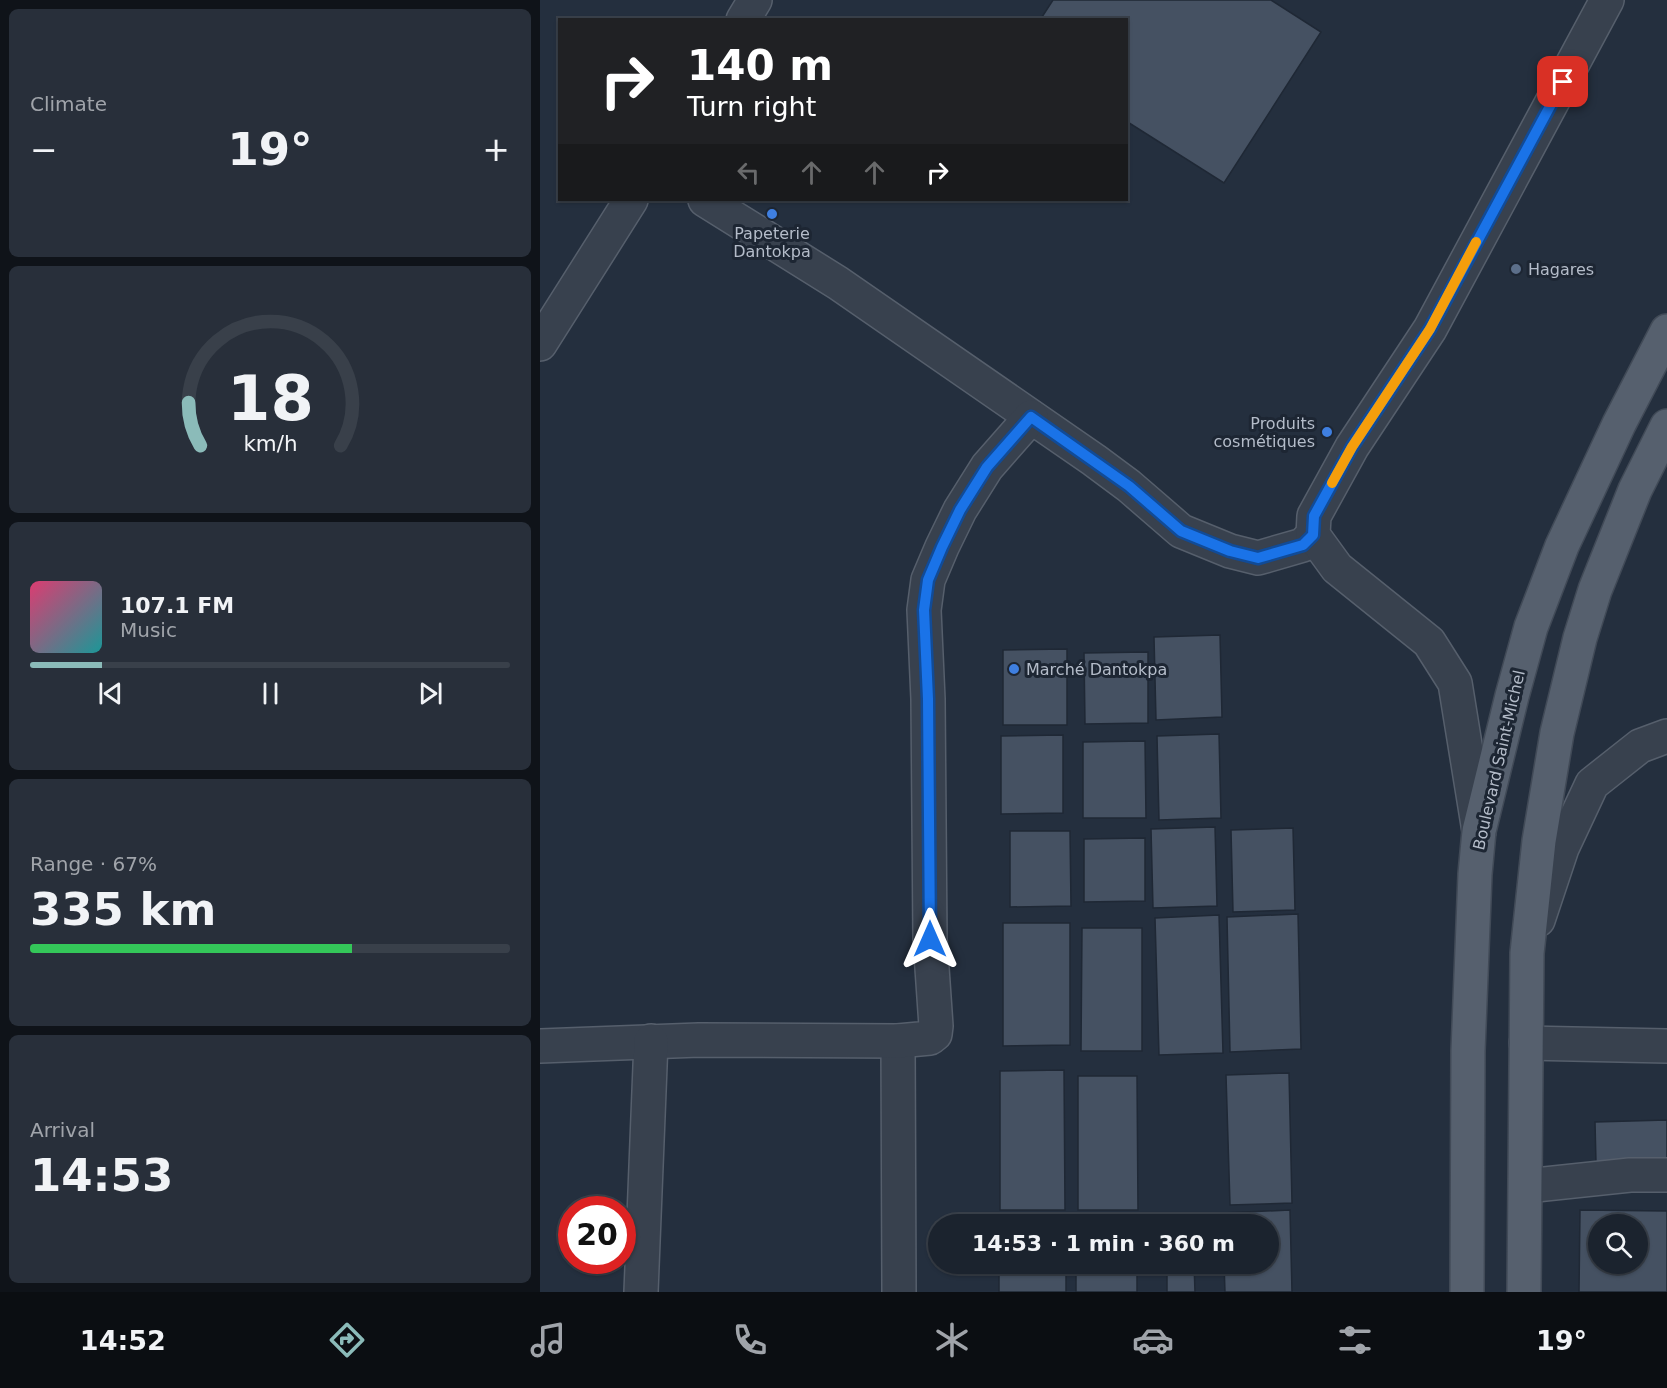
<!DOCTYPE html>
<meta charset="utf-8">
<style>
:root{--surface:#1b232e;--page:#282f3a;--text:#f1f3f6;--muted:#a0a4aa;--line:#39404a;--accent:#8bbbb9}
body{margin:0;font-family:"DejaVu Sans",sans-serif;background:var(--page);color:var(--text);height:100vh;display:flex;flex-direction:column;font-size:22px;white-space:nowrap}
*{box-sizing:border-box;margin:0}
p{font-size:20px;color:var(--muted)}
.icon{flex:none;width:33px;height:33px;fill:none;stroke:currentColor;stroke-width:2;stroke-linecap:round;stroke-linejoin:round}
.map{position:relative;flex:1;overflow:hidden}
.sheet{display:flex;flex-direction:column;gap:9px;padding:9px;background:#0f1319;width:540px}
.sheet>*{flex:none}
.banner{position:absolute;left:18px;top:18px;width:570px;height:183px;border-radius:0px;box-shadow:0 2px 4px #0004,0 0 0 2px var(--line);background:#202124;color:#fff;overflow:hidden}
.fabs{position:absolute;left:1048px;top:1214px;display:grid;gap:12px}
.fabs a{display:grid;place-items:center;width:60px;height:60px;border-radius:50%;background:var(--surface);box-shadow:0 2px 4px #0004,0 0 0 2px var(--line);font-size:30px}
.speed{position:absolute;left:18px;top:1196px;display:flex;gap:12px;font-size:30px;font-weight:700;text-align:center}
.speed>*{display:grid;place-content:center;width:78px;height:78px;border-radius:50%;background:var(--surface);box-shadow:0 2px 4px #0004,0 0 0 2px var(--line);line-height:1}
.speed .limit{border:9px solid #d22;background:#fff;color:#111}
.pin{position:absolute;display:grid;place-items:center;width:51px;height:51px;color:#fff;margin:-26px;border-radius:12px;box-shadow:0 3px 9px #0006}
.me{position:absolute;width:66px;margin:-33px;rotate:0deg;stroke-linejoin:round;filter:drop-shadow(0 0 4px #0008)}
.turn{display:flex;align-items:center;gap:21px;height:126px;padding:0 30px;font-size:27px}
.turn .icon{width:78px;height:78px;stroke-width:2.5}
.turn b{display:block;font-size:42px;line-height:51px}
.lanes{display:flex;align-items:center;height:57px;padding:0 30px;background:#0003;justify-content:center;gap:30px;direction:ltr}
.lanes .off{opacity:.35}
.big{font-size:45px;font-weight:800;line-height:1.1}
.sheet .tile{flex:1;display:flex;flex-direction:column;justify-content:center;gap:9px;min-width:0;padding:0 21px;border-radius:9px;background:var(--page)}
.sheet .dial{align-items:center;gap:0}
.dial svg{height:156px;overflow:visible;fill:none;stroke:var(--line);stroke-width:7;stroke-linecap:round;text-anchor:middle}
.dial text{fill:var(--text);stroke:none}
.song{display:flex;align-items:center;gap:18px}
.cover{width:72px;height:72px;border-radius:9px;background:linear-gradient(135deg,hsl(340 70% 55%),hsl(180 70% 35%))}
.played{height:6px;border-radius:3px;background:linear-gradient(90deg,var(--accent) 15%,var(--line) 15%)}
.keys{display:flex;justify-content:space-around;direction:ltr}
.heat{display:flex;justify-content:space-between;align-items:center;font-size:33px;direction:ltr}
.charge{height:9px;border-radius:4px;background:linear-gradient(90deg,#34c759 67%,var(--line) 0)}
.trip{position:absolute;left:388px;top:1214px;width:351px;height:60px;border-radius:30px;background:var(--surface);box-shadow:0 2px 4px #0004,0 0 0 2px var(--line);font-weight:800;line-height:60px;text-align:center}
.dock{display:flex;height:96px;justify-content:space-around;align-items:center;background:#0b0e12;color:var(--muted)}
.dock .icon{width:42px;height:42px}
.dock .active{color:var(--accent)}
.dock b{font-size:27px;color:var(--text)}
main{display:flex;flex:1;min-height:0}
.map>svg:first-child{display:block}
.building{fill:#455162;stroke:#1f2835;stroke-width:1.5;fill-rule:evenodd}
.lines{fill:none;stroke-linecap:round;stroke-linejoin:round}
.minor-casing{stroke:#565f6c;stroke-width:36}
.major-casing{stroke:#414a57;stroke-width:36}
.minor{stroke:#38414e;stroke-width:33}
.major{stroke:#56606e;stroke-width:33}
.route-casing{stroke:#114b97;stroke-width:15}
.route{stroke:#1a73e8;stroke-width:10}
.slow{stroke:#f59e0b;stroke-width:10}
.shop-dot{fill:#3f7fe0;stroke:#1d2633;stroke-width:2}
.service-dot{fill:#5c6f8a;stroke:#1d2633;stroke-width:2}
.labels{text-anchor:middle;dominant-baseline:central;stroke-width:6;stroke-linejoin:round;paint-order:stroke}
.poi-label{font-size:16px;fill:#b4bcc9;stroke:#1d2633;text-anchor:start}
.street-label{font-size:16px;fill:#b4bcc9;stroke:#1d2633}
</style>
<main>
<section class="sheet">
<div class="tile"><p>Climate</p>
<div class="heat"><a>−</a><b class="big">19°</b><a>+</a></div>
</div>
<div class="tile dial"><svg viewBox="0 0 100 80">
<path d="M14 69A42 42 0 1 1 86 69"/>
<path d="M14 69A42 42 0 0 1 8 47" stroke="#8bbbb9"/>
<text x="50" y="56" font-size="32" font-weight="700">18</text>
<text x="50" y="72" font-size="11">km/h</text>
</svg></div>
<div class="tile">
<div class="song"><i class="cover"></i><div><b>107.1 FM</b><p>Music</p></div></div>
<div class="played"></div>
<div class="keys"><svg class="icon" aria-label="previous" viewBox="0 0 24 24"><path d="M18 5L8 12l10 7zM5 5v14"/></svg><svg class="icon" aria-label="pause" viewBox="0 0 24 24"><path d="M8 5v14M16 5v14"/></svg><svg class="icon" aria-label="next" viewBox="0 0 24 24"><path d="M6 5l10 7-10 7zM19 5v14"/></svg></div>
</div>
<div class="tile"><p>Range · 67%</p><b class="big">335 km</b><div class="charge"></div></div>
<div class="tile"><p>Arrival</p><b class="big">14:53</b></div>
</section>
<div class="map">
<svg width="1127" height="1292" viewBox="0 0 1127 1292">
<rect width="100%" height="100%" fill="#242f3e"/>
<g class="building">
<path d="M513,0h218l50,32 -97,151 -98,-62v-101h-86z"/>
<path d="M680,635l2,82 -66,3 -2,-83z"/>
<path d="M527,649v76h-64v-75z"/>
<path d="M608,652v71l-63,1 -1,-71z"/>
<path d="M679,734l2,84 -62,2 -2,-84z"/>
<path d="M523,735v78l-62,1v-78z"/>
<path d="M605,741l1,77h-63v-76z"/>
<path d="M675,827l2,79 -64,2 -2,-79z"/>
<path d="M753,828l2,82 -62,2 -2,-82z"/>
<path d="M470,831h60l1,75 -61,1z"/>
<path d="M605,838v63l-61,1v-63z"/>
<path d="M758,914l3,135 -71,3 -3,-135z"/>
<path d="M679,915l4,138 -64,2 -4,-137z"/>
<path d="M463,923h67v122l-67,1z"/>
<path d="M542,928h60v123h-61z"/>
<path d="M524,1070l1,140h-65v-139z"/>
<path d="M749,1073l3,130 -62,2 -4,-130z"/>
<path d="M538,1076h59l1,134h-60z"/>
<path d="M1127,1120v41l-71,2 -1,-41z"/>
<path d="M750,1210l2,82h-67l-1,-29h45v-39h-46v-11z"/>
<path d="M1040,1210l87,1v81h-88zM1059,1224h39v39h-39z"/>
<path d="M526,1218v6h-68v-5z"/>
<path d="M597,1221v3h-61v-2z"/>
<rect x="459" y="1263" width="67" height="29"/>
<rect x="536" y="1263" width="61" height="29"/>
<path d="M627,1263h27l1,29h-28z"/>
</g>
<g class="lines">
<g class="minor-casing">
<g id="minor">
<path d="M203,20l12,-20"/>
<path d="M165,200l133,83 256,177 35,26 52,45 49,20 28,7 45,-13 10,-10"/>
<path d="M0,344l91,-144"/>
<path d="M939,831l-24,-148 -26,-41 -92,-74 -24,-33 1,-19 38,-69 78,-118 177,-329"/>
<path d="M998,920l24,-72 30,-64 48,-38 27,-10"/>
<path d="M358,1041l1,251"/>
<path d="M986,1043l141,3"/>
<path d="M0,1046l159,-6 199,1 32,-3 5,-4 1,-8 -6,-87 -2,-240 -4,-89 4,-30 14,-33 18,-37 27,-43 44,-50"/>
<path d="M986,1186l104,-11h37"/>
<path d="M101,1292l10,-251"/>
</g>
</g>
<g class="major-casing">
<g id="major">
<path d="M927,1292l1,-241 7,-177 4,-43 33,-135 19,-69 31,-81 57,-122 48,-93"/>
<path d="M984,1292l3,-339 12,-112 18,-108 23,-95 15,-48 40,-100 32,-64"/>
</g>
</g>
<use href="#minor" class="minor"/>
<use href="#major" class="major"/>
</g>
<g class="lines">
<g class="route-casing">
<path id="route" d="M390,939l-2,-240 -4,-89 4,-30 14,-33 18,-37 27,-43 44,-50 98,69 52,45 49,20 28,7 45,-13 10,-10 1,-19 38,-69 78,-118 133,-247"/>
</g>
<use href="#route" class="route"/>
<path class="slow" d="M792,483l20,-36 78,-118 46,-87"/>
</g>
<g class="shop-dot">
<circle cx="232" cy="214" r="6"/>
<circle cx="787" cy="432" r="6"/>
<circle cx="474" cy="669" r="6"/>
</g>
<circle class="service-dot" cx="976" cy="269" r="6"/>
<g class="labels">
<g class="poi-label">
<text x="232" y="233" text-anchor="middle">Papeterie<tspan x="232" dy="18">Dantokpa</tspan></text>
<text x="988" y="269">Hagares</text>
<text x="775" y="423" text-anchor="end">Produits<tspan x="775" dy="18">cosmétiques</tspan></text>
<text x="486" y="669">Marché Dantokpa</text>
</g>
<g class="street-label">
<text transform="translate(959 760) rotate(-77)">Boulevard Saint-Michel</text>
</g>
</g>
</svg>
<div class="fabs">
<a><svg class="icon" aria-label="search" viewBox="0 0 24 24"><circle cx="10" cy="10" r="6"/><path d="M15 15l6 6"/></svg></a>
</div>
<div class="speed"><div class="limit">20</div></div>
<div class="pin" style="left:1023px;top:82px;background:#d93025"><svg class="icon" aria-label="arrive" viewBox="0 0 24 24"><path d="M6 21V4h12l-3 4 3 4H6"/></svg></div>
<svg class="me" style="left:390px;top:939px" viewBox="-20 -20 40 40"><path d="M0-17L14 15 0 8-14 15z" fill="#1a73e8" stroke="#fff" stroke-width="4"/></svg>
<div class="trip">14:53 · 1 min · 360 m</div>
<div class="banner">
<div class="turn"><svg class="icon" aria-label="right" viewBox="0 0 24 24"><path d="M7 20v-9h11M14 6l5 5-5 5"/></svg><div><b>140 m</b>Turn right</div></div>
<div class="lanes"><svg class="icon off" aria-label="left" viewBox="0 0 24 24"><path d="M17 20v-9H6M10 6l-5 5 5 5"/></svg><svg class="icon off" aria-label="ahead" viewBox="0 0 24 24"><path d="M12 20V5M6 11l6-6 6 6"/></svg><svg class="icon off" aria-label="ahead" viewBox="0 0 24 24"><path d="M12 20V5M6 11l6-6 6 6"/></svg><svg class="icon" aria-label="right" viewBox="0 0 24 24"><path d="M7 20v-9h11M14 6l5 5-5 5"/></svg></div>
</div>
</div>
</main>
<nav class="dock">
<b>14:52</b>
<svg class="icon active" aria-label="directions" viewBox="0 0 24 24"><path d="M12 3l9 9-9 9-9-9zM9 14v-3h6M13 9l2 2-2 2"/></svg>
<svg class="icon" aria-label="music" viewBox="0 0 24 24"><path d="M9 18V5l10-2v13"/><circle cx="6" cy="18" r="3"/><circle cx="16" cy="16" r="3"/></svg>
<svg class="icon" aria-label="phone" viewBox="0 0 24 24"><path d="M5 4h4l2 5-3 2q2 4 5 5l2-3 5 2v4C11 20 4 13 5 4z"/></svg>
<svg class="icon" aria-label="climate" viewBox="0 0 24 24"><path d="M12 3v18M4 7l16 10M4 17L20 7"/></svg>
<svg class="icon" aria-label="car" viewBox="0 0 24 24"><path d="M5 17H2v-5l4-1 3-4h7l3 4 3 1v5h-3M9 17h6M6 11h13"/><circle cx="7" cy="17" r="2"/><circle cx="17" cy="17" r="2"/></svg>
<svg class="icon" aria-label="filters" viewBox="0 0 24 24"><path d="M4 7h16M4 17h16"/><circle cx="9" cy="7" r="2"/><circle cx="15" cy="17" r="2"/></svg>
<b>19°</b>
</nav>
